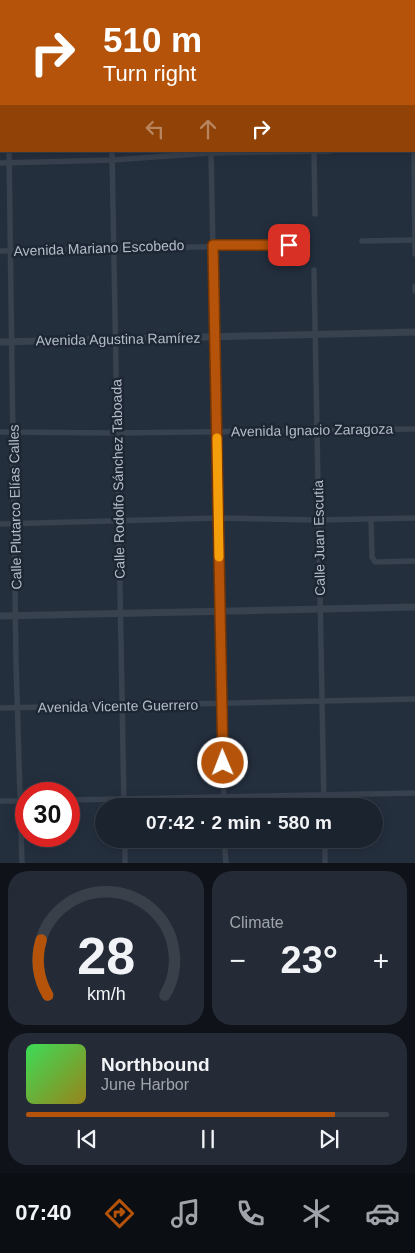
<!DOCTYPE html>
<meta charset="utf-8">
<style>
:root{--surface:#1b232e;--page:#242b36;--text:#f1f3f6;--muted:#a0a4aa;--line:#39404a;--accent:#b45309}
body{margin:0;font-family:Helvetica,sans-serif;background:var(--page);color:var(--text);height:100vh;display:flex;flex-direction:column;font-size:19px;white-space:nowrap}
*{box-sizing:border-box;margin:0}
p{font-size:16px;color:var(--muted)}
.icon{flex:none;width:28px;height:28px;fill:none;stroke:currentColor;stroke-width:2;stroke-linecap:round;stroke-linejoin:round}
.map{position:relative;height:863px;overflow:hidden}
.panel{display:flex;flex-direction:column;gap:8px;padding:8px;background:#0f1319;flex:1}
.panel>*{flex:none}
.banner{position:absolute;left:0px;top:0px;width:415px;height:152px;box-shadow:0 2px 12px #0003,0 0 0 1px var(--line);background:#b45309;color:#fff;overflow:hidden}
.speed{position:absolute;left:15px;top:782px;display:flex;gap:10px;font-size:25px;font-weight:700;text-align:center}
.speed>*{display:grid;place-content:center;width:65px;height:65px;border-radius:50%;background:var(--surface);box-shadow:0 2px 12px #0003,0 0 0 1px var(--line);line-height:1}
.speed .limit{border:8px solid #d22;background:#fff;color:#111}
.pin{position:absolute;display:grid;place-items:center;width:42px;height:42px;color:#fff;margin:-21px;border-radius:10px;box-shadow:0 2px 8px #0006}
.me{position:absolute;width:55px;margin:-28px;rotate:359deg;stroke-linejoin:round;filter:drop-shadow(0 0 4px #0008)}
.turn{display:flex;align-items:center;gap:18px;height:105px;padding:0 20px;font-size:22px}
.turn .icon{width:65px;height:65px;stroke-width:2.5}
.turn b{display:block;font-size:35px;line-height:42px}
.lanes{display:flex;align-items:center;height:48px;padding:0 20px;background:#0003;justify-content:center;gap:25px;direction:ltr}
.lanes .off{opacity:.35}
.big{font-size:38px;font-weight:600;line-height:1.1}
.panel .widget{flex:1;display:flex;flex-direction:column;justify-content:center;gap:8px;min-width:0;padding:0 18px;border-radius:20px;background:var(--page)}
.panel .dial{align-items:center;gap:0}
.dial svg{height:130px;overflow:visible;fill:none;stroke:var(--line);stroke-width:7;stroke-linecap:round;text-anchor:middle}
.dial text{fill:var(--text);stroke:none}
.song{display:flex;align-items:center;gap:15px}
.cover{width:60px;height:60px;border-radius:8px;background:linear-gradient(135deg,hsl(130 70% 55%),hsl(50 70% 35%))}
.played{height:5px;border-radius:2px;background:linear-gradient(90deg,var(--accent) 85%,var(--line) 85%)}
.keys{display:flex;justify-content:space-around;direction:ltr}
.heat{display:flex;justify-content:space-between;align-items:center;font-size:28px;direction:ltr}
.panel .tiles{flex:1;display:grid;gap:8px;grid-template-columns:1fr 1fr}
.widget:last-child{grid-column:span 2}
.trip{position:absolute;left:95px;top:798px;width:288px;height:50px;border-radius:25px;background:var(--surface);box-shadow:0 2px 12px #0003,0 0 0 1px var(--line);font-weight:600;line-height:50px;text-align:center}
.menu{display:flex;height:80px;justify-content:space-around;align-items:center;background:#0b0e12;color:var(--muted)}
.menu .icon{width:35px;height:35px}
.menu .on{color:var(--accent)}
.menu b{font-size:22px;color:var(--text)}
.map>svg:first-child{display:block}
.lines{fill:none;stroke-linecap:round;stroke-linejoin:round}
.minor{stroke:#38414e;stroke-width:5.5}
.tertiary{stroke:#38414e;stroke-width:7}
.route-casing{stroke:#753606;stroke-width:12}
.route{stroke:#b45309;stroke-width:9}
.slow{stroke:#f59e0b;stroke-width:9}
.labels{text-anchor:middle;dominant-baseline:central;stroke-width:5;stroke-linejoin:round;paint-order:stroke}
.street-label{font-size:14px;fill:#b4bcc9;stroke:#1d2633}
</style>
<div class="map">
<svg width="415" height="863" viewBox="0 0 415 863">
<rect width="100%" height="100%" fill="#242f3e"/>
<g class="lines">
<g class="minor">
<path d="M6,0v1"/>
<path d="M110,0v1"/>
<path d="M209,0v1"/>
<path d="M312,0v1"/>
<path d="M409,0v1"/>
<path d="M0,73h1"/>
<path d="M9,151l7,511 6,201"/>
<path d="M112,151l12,655"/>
<path d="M211,151l13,655"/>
<path d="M314,151l1,63"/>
<path d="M414,151l1,103"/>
<path d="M0,163l112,-3 99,-7 120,-2"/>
<path d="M362,241l53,-1"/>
<path d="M0,251l289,-6"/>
<path d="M314,270l10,536"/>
<path d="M415,286v5"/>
<path d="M0,432l117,1 298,-4"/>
<path d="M371,519l1,38 3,5 40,-1"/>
<path d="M0,524l218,-6 100,2 97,-2"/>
<path d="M0,708l415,-9"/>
<path d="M69,800l346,-7"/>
<path d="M0,801h26"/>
<path d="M125,839v24"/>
<path d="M224,839l2,24"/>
<path d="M325,839v24"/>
</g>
<g class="tertiary">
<path d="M0,342l415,-10"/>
<path d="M0,616l415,-9"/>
</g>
</g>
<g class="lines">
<g class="route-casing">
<path id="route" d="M223,763l-10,-518h76"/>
</g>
<use href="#route" class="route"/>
<path class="slow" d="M217,438l2,119"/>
</g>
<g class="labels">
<g class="street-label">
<text transform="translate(99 248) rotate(-2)">Avenida Mariano Escobedo</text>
<text transform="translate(118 339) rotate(-1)">Avenida Agustina Ramírez</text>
<text transform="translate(312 430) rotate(-1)">Avenida Ignacio Zaragoza</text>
<text transform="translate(118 479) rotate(-91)">Calle Rodolfo Sánchez Taboada</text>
<text transform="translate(15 507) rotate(-91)">Calle Plutarco Elías Calles</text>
<text transform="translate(319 538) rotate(-91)">Calle Juan Escutia</text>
<text transform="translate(118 706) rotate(-1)">Avenida Vicente Guerrero</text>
</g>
</g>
</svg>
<div class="speed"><div class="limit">30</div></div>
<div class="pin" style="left:289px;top:245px;background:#d93025"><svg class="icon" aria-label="arrive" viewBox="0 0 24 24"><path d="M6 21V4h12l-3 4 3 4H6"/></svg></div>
<svg class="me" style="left:223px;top:763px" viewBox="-20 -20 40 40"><circle r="17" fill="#b45309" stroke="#fff" stroke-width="3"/><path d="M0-11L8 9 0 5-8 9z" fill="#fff"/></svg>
<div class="trip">07:42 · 2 min · 580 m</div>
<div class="banner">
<div class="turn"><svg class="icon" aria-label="right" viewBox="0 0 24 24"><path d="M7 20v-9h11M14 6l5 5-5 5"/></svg><div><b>510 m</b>Turn right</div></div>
<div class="lanes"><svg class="icon off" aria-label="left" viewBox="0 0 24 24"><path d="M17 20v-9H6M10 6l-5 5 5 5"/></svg><svg class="icon off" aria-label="ahead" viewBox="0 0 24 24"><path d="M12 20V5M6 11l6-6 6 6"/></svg><svg class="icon" aria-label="right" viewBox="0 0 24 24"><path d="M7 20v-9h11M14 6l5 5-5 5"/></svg></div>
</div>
</div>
<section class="panel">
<div class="tiles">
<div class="widget dial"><svg viewBox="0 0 100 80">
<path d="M14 69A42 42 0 1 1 86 69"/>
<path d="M14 69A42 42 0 0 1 10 35" stroke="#b45309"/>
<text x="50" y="56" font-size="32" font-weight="700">28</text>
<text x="50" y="72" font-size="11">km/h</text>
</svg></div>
<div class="widget"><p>Climate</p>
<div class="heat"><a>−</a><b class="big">23°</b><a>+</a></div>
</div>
<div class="widget">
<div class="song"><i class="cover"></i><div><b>Northbound</b><p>June Harbor</p></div></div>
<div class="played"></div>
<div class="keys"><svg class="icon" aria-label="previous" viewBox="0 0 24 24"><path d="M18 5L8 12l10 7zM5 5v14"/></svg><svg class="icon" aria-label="pause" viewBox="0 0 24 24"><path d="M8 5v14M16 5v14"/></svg><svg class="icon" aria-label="next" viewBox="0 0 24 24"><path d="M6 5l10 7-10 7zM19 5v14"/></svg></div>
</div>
</div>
</section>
<nav class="menu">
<b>07:40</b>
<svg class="icon on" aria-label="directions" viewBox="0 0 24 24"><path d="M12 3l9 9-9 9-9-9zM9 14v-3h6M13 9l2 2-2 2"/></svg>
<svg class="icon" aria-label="music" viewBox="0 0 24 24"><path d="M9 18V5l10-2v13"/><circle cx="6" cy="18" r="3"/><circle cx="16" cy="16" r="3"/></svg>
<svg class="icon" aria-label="phone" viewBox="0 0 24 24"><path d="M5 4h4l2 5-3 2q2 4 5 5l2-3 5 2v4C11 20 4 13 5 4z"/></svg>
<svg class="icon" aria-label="climate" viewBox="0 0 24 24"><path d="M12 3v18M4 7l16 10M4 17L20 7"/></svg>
<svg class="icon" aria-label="car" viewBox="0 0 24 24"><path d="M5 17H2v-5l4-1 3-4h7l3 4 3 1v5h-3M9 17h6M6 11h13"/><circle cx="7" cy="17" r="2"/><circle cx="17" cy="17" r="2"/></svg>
</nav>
